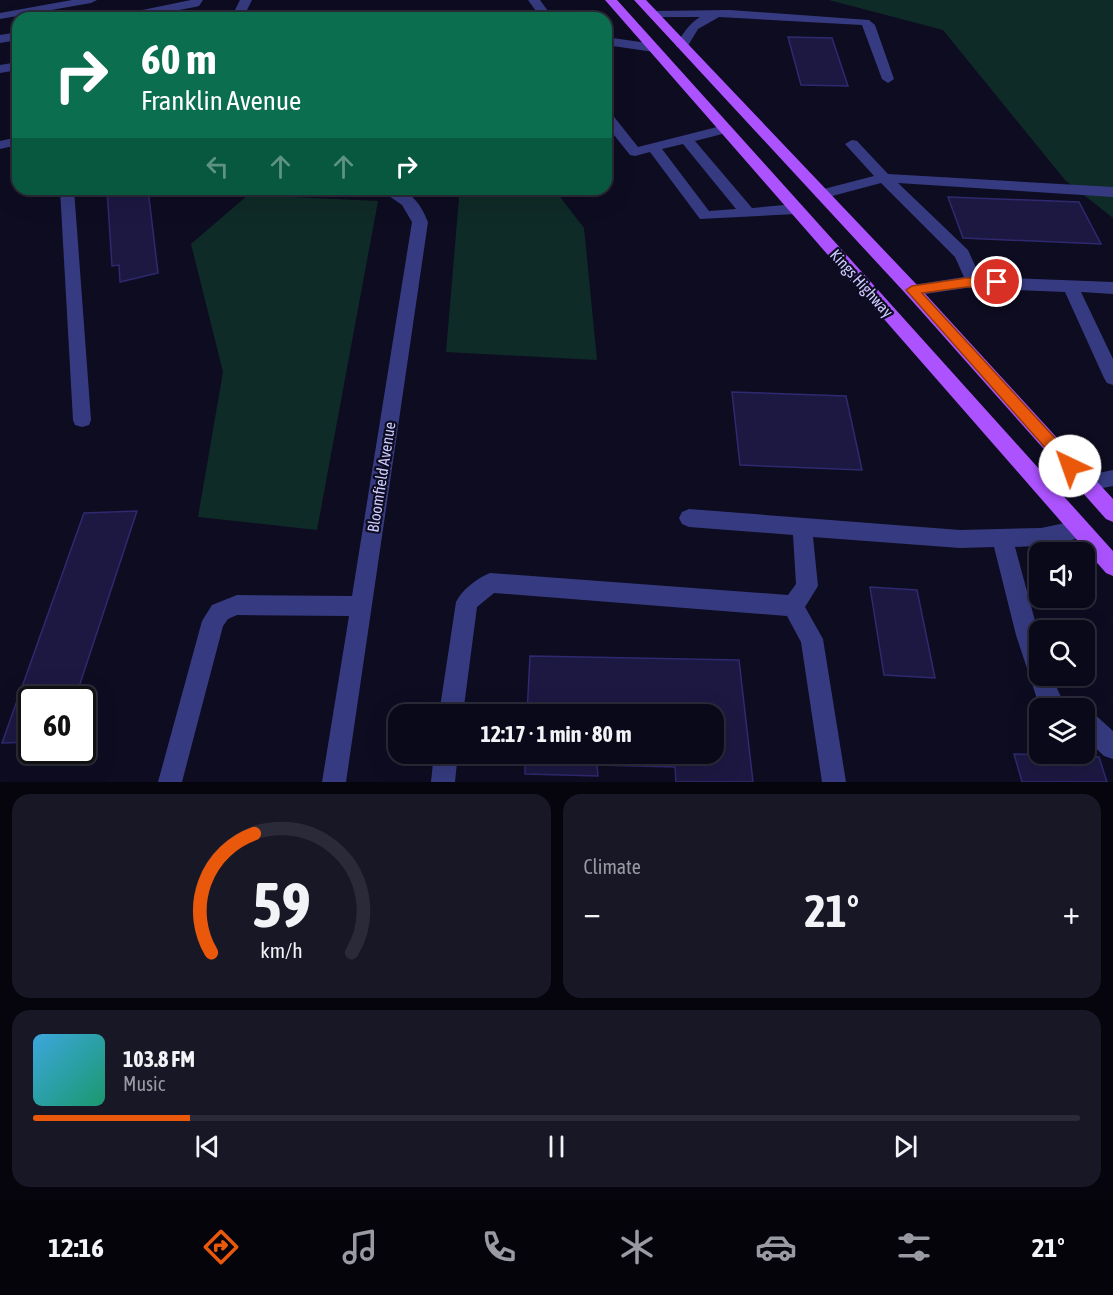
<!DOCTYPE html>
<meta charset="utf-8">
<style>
:root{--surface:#0a0919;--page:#181726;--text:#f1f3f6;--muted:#999aa2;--line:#2a2a38;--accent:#ea580c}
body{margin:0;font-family:"Asap Condensed",sans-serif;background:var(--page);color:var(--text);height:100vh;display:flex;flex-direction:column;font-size:22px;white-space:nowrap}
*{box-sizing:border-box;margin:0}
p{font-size:20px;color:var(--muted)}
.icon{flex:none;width:33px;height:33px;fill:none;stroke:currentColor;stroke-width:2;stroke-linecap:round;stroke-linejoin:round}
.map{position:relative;height:782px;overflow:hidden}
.side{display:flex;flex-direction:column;gap:12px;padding:12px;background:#06050e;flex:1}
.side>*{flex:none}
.top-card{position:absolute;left:12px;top:12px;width:600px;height:183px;border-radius:18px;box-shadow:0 6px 24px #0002,0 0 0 2px var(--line);background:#0b6e4f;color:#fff;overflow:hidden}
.tools{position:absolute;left:1029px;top:542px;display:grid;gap:12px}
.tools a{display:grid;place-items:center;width:66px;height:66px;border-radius:12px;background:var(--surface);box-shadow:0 6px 24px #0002,0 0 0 2px var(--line);font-size:30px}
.speed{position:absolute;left:18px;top:686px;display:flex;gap:12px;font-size:30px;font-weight:700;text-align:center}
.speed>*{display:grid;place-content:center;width:78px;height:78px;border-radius:50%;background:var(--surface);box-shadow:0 6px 24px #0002,0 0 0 2px var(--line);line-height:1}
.speed .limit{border:3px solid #111;border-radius:9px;background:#fff;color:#111}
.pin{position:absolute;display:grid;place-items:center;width:51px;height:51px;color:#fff;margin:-26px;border:3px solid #fff;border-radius:50%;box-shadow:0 2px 6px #0007}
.me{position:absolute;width:66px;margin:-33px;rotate:318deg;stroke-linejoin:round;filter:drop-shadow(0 0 4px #0008)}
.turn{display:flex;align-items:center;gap:21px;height:126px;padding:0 30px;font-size:27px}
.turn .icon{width:78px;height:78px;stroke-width:2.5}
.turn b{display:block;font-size:42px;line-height:51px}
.lanes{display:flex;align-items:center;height:57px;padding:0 30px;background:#0003;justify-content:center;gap:30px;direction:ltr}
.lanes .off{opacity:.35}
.big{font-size:45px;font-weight:700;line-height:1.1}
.side .card{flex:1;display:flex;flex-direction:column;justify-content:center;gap:9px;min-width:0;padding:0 21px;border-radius:18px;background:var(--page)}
.side .dial{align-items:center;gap:0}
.dial svg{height:156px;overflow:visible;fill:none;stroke:var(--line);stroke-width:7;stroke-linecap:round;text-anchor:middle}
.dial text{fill:var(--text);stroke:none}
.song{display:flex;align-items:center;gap:18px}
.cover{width:72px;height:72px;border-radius:9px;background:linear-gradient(135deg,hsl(200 70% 55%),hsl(160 70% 35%))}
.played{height:6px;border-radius:3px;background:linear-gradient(90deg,var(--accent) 15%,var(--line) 15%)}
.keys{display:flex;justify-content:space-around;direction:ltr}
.heat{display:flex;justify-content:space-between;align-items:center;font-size:33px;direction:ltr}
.side .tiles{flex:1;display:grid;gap:12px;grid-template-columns:1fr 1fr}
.card:last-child{grid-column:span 2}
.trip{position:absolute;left:388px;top:704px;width:336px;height:60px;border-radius:18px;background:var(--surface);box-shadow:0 6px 24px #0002,0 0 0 2px var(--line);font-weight:700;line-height:60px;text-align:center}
.tab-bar{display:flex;height:96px;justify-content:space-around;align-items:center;background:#04040a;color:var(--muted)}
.tab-bar .icon{width:42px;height:42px}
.tab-bar .current{color:var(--accent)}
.tab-bar b{font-size:27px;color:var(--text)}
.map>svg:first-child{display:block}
.green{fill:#0f2b27}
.building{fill:#1c1842;stroke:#2f296f;stroke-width:1.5}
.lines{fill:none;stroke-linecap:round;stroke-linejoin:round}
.minor{fill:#363b81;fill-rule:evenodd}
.major{fill:#ac53ff;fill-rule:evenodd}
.route{fill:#ea580c;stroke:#983908;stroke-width:1.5}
.labels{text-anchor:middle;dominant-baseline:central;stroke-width:4.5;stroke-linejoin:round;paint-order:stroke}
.street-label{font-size:16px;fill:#cdccff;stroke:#0e0c21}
</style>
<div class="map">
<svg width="1113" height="782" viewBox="0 0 1113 782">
<rect width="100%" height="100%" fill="#0e0c21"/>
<g class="green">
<path d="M829,0h284v218l-48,-38 -122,-150z"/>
<path d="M447,189h107l30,39 13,132 -151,-8 13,-154z"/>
<path d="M248,195l130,6 -61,329 -119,-13 25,-145 -32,-128z"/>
</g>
<g class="building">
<path d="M788,37l44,1 16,48 -47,-1z"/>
<path d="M107,189h41l10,84 -38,9 -1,-17 -7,1z"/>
<path d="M948,197l131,5 22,42 -138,-6z"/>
<path d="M732,392l114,4 16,74 -122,-5z"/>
<path d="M137,511l-62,188h-43v43l-30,1 82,-230z"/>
<path d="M870,587l47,3 18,88 -51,-3z"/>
<path d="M530,656l209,4 14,122h-77l-1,-15 -78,-2 1,11 -73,-2v-21h189v-39h-187z"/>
<path d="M1014,754l85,3 8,25h-85z"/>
</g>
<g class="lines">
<g class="minor">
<path d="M72,0h25l-6,3 -91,16v-6z"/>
<path d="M191,0h12l-4,6 -4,1 -58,11h-25l6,-3z"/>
<path d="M240,0h12l-9,18h-12z"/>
<path d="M528,0h12l13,18h-12z"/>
<path d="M730,10l139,10 6,5 19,54 -6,4 -6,-4 -20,-54 -143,-8 -21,12 -12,20 -4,1 -6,-4c6,-12 13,-22 24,-29h-47l-6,-3 6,-3z"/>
<path d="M18,32v8l-18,3v-8z"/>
<path d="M606,37l48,7 6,4 -6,4 -48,-7z"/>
<path d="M18,62v8l-18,3v-8z"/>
<path d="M606,112l5,1 27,34 87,-22 5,1 2,3 -2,3 -35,9 57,67 44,-4 7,5 -7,5 -96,5 -50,-67 -15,4 -5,-1 -24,-30zM683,144l53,65 -27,2 -47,-62z"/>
<path d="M18,137v8l-18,4v-8z"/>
<path d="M852,140l5,1 31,33 225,13v10l-215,-14 70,67 12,27 133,5v12l-32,-2 32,67v26l-6,-2 -3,-5 -39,-86 -99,-4 -54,8 -6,-2 -2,-4 2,-4 58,-9 -9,-20 -74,-74 -60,16 -5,-2 -2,-3 2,-3 58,-15 -29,-32z"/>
<path d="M60,189h14l17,231 -2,5 -7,2 -7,-2 -2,-5z"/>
<path d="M379,189c28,0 38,6 49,33l-82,560h-24l27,-166 -112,-1 -9,4 -5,7 -41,156h-24l44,-161 10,-16 25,-10 115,1 60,-374 -10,-17z"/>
<path d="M1113,470v16l-27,5 -7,-2 -3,-6 3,-6z"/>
<path d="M689,509l271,21 81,-2 39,-8 7,3 3,6 -3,6c-23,9 -48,11 -72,12l25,92v36h11l15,33h-26l-24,-73 -22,-88 -34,1 -147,-11 5,49 -13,21 18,32 23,143h-24l-21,-140 -14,-26 -293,-23 -17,14 -14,107h-24l17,-112c6,-12 21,-24 34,-29l298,22 8,-11 -3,-49 -104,-8 -7,-3 -3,-6 3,-6z"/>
<path d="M1084,708l8,4 21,19v28l-9,-3 -20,-19z"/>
<path d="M434,753h24l-3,29h-24z"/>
</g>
<g class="major">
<path d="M605,0h12l496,551v25l-7,-3z"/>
<path d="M634,0h12l272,286 195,213v23l-7,-3 -200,-225z"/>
</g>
</g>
<path class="route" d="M966,278h31l6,4 -6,5h-31l-44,6 154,168 2,5 -2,4 -6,2 -5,-2 -159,-180 6,-4z"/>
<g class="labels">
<g class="street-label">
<text transform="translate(862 283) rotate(48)">Kings Highway</text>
<text transform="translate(381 477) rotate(-81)">Bloomfield Avenue</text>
</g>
</g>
</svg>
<div class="tools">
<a><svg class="icon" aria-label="sound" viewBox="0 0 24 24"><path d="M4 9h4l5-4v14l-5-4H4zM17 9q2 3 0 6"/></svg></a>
<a><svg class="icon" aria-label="search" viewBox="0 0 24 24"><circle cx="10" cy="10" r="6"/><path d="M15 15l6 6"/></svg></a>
<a><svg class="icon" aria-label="layers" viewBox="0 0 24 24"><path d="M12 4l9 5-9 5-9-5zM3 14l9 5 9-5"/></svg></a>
</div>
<div class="speed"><div class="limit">60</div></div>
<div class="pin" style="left:997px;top:282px;background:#d93025"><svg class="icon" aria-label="arrive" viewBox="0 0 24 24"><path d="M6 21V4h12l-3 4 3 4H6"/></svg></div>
<svg class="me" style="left:1070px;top:466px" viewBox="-20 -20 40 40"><circle r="19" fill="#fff"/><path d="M0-13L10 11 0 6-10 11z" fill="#ea580c"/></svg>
<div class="trip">12:17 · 1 min · 80 m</div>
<div class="top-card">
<div class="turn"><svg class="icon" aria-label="right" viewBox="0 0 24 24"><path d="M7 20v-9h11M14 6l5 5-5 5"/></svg><div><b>60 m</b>Franklin Avenue</div></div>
<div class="lanes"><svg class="icon off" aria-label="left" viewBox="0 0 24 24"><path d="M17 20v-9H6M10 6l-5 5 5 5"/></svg><svg class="icon off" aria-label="ahead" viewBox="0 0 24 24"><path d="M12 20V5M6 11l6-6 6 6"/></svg><svg class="icon off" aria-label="ahead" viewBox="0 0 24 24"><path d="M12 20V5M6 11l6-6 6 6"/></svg><svg class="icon" aria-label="right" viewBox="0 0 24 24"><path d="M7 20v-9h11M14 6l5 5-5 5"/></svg></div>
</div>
</div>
<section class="side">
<div class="tiles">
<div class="card dial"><svg viewBox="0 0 100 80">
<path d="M14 69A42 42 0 1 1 86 69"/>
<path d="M14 69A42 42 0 0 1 36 8" stroke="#ea580c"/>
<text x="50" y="56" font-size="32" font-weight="700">59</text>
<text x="50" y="72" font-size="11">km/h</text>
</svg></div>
<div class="card"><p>Climate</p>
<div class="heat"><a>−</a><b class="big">21°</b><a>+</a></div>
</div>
<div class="card">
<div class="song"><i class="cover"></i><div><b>103.8 FM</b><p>Music</p></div></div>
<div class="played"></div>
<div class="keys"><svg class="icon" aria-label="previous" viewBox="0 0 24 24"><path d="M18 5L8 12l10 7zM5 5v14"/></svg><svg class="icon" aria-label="pause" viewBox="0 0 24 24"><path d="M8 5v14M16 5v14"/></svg><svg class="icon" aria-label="next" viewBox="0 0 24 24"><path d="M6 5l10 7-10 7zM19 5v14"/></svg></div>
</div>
</div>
</section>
<nav class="tab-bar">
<b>12:16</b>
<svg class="icon current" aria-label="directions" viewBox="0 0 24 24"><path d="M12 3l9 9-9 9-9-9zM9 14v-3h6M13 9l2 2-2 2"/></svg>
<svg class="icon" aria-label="music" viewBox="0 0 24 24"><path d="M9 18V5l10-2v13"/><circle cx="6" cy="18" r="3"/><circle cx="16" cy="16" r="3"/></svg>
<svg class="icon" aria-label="phone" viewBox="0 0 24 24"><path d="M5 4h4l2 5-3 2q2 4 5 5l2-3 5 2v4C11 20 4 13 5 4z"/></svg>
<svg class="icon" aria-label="climate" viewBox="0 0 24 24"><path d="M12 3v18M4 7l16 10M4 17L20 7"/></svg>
<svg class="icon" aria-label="car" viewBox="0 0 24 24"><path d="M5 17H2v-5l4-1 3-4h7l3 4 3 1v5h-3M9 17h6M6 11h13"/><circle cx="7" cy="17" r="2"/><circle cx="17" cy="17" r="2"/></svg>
<svg class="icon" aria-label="filters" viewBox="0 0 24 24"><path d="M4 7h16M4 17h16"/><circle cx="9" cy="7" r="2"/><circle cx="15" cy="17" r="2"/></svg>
<b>21°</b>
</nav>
